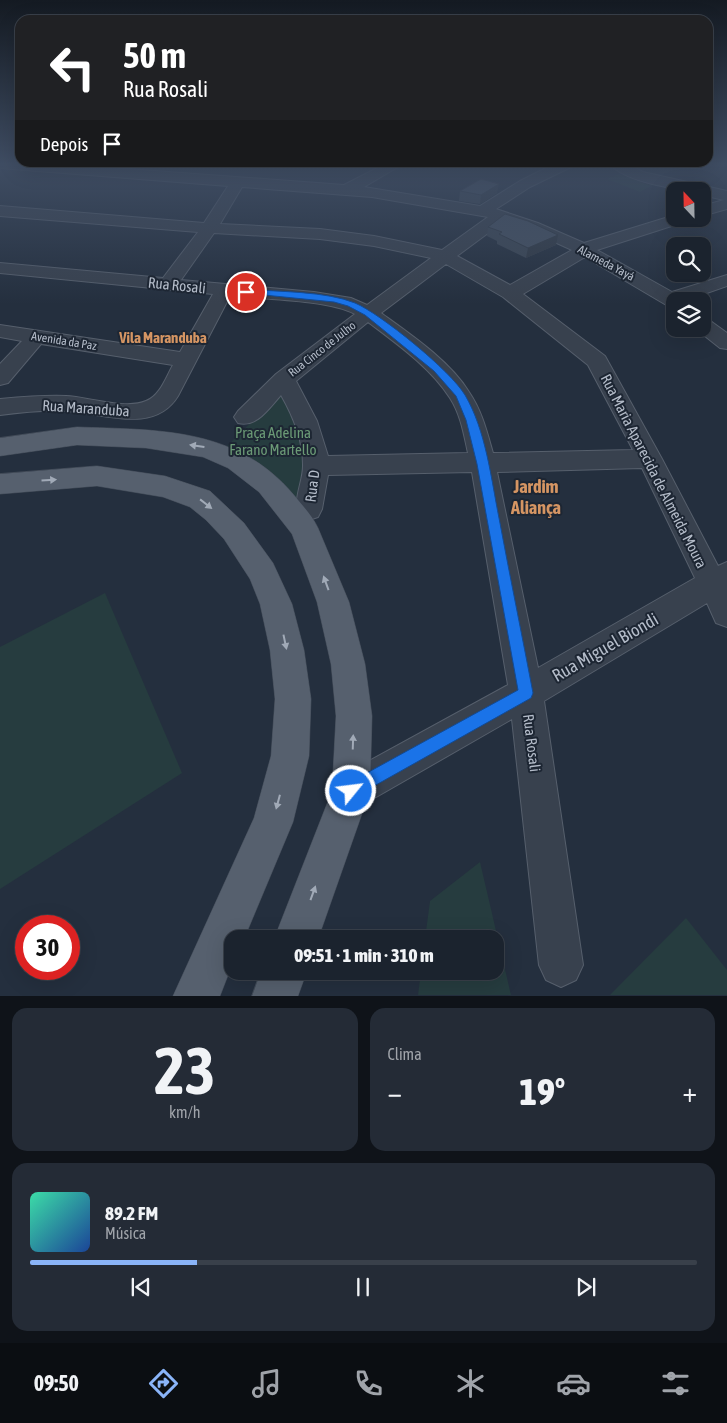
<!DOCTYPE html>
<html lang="pt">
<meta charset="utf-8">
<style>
:root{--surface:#1b232e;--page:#242b36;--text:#f1f3f6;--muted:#a0a4aa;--line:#39404a;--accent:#8ab4f8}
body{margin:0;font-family:"Asap Condensed",sans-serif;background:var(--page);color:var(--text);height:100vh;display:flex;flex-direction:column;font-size:19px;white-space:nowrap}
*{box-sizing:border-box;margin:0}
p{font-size:16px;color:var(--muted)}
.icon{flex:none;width:28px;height:28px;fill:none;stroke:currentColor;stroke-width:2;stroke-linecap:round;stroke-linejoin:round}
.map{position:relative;height:996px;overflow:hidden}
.sheet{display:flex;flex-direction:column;gap:12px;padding:12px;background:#0f1319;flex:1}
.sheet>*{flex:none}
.guide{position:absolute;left:15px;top:15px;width:698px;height:152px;border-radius:15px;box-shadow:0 5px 20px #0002,0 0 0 1px var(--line);background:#202124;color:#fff;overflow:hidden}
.needle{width:32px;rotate:338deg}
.controls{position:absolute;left:666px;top:182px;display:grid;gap:10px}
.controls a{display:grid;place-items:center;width:45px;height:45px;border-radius:10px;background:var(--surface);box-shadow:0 5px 20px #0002,0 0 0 1px var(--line);font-size:25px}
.speed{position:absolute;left:15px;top:915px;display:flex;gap:10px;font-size:25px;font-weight:700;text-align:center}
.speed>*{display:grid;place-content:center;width:65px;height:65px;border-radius:50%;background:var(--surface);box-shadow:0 5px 20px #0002,0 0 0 1px var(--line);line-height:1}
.speed .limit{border:8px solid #d22;background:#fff;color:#111}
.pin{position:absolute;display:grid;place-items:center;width:42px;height:42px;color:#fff;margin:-21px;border:2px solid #fff;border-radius:50%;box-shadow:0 1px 5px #0007}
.me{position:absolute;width:55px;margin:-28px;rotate:61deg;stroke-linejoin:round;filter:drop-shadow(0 0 4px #0008)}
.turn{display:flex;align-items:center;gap:18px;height:105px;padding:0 25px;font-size:22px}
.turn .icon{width:65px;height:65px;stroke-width:2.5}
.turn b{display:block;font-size:35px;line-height:42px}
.then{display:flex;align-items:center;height:48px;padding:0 25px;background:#0003;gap:10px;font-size:19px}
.big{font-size:38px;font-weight:800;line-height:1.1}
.sheet .card{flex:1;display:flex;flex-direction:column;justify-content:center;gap:8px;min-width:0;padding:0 18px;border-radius:15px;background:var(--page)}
.sheet .dial{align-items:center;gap:0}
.dial b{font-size:65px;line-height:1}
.song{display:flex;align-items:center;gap:15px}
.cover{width:60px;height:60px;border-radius:8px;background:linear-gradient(135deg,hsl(160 70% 55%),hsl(220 70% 35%))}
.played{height:5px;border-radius:2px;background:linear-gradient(90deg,var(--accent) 25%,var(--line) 25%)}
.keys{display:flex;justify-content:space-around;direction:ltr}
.heat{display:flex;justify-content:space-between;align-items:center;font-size:28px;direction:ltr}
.sheet .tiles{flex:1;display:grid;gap:12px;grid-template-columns:1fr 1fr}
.card:last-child{grid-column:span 2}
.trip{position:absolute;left:224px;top:930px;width:280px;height:50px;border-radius:15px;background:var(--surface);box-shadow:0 5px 20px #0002,0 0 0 1px var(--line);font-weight:800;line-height:50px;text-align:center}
.dock{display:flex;height:80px;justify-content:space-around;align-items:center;background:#0b0e12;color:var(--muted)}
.dock .icon{width:35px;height:35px}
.dock .on{color:var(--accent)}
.dock b{font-size:22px;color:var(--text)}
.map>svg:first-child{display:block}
.green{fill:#263c3f}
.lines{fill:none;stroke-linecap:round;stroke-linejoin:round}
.minor-casing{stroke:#565f6c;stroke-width:2}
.major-casing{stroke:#414a57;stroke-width:1}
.minor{fill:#38414e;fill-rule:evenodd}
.major{fill:#56606e;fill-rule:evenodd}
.wall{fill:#3b4654}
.shaded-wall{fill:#303945}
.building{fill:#455162;stroke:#303945}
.oneway{fill:#a1aab7}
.route{fill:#1a73e8;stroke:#114b97}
.labels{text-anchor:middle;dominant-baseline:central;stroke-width:4;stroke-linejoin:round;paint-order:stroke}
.far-street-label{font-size:12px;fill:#b4bcc9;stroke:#1d2633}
.street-label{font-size:15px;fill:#b4bcc9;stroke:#1d2633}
.far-quarter-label{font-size:15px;font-weight:bold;fill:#d59563;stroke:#1d2633}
.park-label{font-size:15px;fill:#6b9a76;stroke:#1d2633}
.quarter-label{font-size:18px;font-weight:bold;fill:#d59563;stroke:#1d2633}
.near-street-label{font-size:18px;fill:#b4bcc9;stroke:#1d2633}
</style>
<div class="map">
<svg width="727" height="996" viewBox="0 0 727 996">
<rect width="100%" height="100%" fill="#242f3e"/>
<g class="green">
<path d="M619,174l32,12 -11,6 -33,-13z"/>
<path d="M285,389l24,72 -14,51 -31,-44 -37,-22z"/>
<path d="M105,593l77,180 -182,116v-242z"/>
<path d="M480,862l31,133h-93l3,-24h74v-32h-70l5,-38z"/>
<path d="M686,918l41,52v25h-121h4z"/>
</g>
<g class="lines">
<g class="minor-casing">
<g id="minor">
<path d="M0,164h60l284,21 41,-21h18l-39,23 116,19 40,-25 34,-17h19l-2,3 -41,20 -34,22 42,14 46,20 91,-28v4h11l-2,3 -87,28 75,42 55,-17v11l-43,15h-9v7l-7,-2 -83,-49 -62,37 82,62 57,103 56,107 9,-4v65l-11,-4 -9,-20 -163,98 39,264 -7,15 -15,7 -15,-7 -7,-15 -27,-246 -148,85 -13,5 -13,-5 -5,-13 5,-13 170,-93 -36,-213 -144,3 -6,34 -4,8 -9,3 -9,-3c-9,-16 4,-36 3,-53 0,-24 -10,-48 -22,-69 -12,13 -24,33 -43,28l-4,-6 4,-6 38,-37 79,-60c-26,-14 -93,-15 -125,-18l-52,100c-24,39 -75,17 -112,15 -22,-1 -44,1 -66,4v-16c22,-2 44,-4 66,-3 22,1 60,14 80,5 14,-5 20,-24 27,-36l-132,-21 -33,39 -8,2v-21l22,-23 -22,-4v-12l180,27 33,-58 -213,-21v-10l163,15 35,-46 -198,-16v-10l204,17 24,-37 -228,-18zM242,187l130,10 116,20 -46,33 -68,-14 -54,-7 -100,-5zM503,222l23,7 46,21 -62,35 -53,-29zM214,233l106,6 54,7 57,12 -64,47 -16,-7 -37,-6 -133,-12zM446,264l57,33 85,68 45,85 -140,3c-6,-21 -11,-42 -24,-61 -19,-31 -59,-58 -88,-79zM368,322c29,22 63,46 82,76 11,17 14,37 18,55l-140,3 -11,-35 -21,-40zM642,468l53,110 -157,90 -41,-196z"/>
<path d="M610,164h18l15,8 84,19v18l-25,7v-10l22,-6 -22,-5v-4c-21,0 -78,-9 -92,-27z"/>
<path d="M702,318l7,2 18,13v16l-7,-1 -24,-19h6z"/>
</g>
</g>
<g class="major-casing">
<g id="major">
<path d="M77,427c81,3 159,0 216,67 9,11 19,21 25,34l31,74 16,62 7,52 -2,75 -52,148h-44l58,-148 4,-75 -5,-52 -14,-62 -25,-68 -33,-42 -31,-24 -25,-11 -57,-9 -69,-3 -77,11v-18z"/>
<path d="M97,466l68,10 45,15 34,32 29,40 19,41 12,46 7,49 -2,57 -16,66 -49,117h-12v26l-12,31h-47l81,-178 17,-62 4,-57 -5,-49 -10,-46 -10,-25 -26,-40 -18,-19 -16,-13 -27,-10 -66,-11 -97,8v-20z"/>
<path d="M261,971h46l-9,25h-46z"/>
</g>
</g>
<use href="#minor" class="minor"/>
<use href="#major" class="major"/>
</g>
<g class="wall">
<path d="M460,191l37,2 -17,11 -21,-3z"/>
<path d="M488,227l68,18 -30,13 -29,-14v-3l-10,-5z"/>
</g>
<g class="shaded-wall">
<path d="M499,184l-2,9 -17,11 1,-9z"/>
<path d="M558,235l-2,10 -30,13 2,-10z"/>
</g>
<g class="building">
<path d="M481,179l18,5 -18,11 -21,-4z"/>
<path d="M505,214l23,7 30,14 -30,13 -29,-14 3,-2 -14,-5z"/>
</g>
<defs><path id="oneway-solid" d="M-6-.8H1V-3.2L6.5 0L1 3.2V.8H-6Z" transform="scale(1.25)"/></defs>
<g class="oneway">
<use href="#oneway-solid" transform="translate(197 446) rotate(-172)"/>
<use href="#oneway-solid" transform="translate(49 480) rotate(-4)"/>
<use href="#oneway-solid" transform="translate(206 504) rotate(38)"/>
<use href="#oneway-solid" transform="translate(326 583) rotate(-110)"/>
<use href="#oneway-solid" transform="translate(285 642) rotate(78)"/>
<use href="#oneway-solid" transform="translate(353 742) rotate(-88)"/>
<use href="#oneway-solid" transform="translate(278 802) rotate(105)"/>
<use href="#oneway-solid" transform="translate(313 893) rotate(-70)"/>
</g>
<linearGradient id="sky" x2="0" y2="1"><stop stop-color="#141a22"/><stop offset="0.54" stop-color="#3f4d63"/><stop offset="1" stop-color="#3f4d63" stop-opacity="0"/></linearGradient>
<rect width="727" height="304" fill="url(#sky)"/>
<path class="route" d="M246,289c32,3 80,2 109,14 26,11 96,68 110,92 21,36 26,83 34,123 11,59 23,117 34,175l-2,5 -180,101 -6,-2 -2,-6 2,-6 173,-95 -41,-226 -11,-44 -10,-24 -22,-25 -69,-56 -17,-9 -14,-4 -90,-9v-3z"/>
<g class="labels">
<g class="far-street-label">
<text transform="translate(606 263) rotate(28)">Alameda Yayá</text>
<text transform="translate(64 341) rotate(9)">Avenida da Paz</text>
<text transform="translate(322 349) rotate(-38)">Rua Cinco de Julho</text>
</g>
<g class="street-label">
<text transform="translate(177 285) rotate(6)">Rua Rosali</text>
<text transform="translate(86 408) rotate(4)">Rua Maranduba</text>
<text transform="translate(654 471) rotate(63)">Rua Maria Aparecida de Almeida Moura</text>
<text transform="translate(312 486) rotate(-83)">Rua D</text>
<text transform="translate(532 743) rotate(83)">Rua Rosali</text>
</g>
<g class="far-quarter-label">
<text x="163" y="337">Vila Maranduba</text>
</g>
<g class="park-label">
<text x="273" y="432">Praça Adelina<tspan x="273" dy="17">Farano Martello</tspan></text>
</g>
<g class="quarter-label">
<text x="536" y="486">Jardim<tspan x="536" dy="21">Aliança</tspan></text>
</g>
<g class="near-street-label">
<text transform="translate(605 647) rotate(-30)">Rua Miguel Biondi</text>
</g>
</g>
</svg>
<div class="controls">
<a><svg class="needle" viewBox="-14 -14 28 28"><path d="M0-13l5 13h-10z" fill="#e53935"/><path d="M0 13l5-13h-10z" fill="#a0a4aa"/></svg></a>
<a><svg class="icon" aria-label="search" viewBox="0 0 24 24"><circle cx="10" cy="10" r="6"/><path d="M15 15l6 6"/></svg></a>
<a><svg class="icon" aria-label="layers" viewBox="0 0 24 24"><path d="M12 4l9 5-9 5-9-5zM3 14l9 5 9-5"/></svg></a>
</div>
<div class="speed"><div class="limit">30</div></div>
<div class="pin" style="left:246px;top:292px;background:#d93025"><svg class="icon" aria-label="arrive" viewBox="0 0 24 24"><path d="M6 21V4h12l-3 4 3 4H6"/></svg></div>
<svg class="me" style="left:351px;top:791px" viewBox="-20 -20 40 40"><circle r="17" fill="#1a73e8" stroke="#fff" stroke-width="3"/><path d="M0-11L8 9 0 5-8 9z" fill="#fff"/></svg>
<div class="trip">09:51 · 1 min · 310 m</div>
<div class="guide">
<div class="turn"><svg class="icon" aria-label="left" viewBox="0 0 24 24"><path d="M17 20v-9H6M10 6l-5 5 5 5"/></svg><div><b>50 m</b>Rua Rosali</div></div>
<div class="then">Depois<svg class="icon" aria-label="arrive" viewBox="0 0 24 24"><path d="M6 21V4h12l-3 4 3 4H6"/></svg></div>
</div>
</div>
<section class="sheet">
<div class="tiles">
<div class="card dial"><b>23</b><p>km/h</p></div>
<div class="card"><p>Clima</p>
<div class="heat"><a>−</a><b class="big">19°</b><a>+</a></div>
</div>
<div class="card">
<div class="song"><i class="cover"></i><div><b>89.2 FM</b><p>Música</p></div></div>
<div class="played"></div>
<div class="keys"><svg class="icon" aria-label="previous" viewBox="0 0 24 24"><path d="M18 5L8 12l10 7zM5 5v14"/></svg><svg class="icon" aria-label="pause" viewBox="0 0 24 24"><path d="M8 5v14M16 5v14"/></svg><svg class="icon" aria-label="next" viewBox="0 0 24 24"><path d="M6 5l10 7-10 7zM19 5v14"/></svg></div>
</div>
</div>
</section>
<nav class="dock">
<b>09:50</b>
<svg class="icon on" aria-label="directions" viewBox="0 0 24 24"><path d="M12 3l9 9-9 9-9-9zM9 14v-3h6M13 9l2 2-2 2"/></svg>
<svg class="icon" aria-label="music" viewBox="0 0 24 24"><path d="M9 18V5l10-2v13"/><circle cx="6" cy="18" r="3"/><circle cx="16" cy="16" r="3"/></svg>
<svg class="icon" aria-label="phone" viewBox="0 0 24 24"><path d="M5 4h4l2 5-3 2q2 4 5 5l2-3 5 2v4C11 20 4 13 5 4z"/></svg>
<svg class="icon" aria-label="climate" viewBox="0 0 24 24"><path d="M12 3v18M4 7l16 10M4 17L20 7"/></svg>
<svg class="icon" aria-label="car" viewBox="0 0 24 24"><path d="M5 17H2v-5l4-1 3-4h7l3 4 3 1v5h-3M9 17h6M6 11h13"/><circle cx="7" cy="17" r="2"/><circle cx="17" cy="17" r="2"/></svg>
<svg class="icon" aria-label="filters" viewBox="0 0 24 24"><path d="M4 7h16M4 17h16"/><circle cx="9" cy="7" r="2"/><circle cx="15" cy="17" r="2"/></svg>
</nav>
